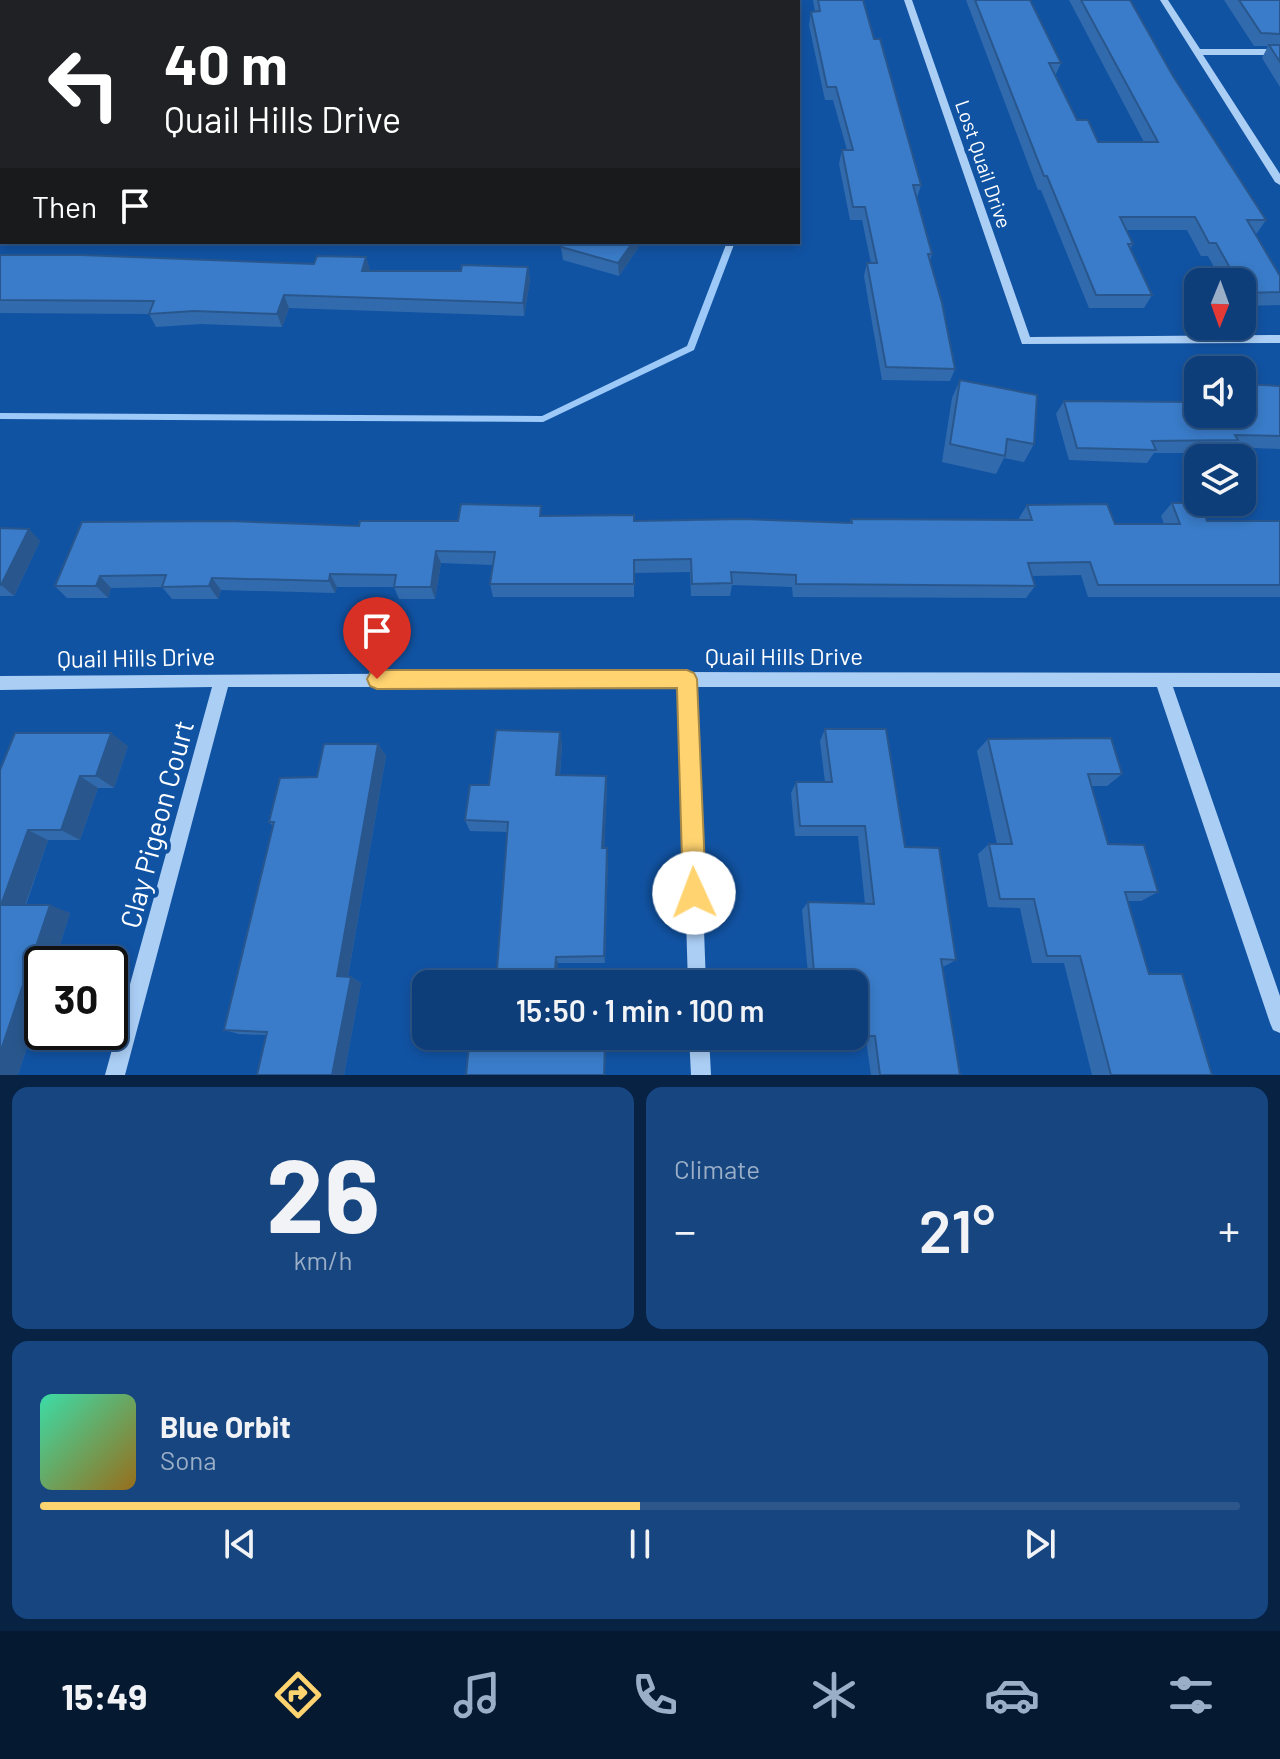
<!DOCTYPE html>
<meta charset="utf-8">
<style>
:root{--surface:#0d3e7a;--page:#16457f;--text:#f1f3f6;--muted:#9aaec7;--line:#2d578b;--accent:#ffd370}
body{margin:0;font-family:Barlow,sans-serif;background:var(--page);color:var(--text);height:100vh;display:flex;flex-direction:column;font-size:30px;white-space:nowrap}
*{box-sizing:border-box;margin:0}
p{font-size:26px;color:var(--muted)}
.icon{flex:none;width:44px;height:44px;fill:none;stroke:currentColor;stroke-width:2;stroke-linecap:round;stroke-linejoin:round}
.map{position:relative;height:1075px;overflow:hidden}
.panel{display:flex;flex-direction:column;gap:12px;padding:12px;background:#072243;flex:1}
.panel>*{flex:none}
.guide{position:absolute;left:0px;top:0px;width:800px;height:244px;box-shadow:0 4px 12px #0003,0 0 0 2px var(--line);background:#202124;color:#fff;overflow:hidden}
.needle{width:52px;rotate:181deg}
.tools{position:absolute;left:1184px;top:268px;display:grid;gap:16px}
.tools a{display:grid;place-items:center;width:72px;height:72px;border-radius:16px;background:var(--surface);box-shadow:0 4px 12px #0003,0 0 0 2px var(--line);font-size:40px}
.speed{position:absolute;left:24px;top:946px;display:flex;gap:16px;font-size:40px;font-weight:700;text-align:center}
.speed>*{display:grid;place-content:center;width:104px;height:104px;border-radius:50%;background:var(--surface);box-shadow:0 4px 12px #0003,0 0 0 2px var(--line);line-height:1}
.speed .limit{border:4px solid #111;border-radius:12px;background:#fff;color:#111}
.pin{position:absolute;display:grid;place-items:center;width:68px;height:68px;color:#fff;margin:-82px -34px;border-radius:50% 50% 50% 0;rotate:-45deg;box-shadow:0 0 8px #0007}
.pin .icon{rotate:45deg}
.me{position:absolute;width:88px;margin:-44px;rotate:358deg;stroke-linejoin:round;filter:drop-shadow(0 0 6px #0008)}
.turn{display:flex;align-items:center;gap:28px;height:168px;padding:0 32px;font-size:36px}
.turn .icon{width:104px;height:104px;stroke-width:2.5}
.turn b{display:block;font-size:56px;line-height:68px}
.then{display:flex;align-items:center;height:76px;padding:0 32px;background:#0003;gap:16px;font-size:30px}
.big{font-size:60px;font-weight:600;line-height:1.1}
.panel .widget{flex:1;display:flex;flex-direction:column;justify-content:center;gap:12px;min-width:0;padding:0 28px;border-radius:16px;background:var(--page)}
.panel .dial{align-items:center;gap:0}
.dial b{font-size:104px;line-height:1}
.song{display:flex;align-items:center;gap:24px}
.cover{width:96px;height:96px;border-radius:12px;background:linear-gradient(135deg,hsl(160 70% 55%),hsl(40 70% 35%))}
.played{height:8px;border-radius:4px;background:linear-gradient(90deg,var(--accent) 50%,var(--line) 50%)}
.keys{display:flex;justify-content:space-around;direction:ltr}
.heat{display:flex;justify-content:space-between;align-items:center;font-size:44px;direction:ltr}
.panel .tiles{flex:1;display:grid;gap:12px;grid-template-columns:1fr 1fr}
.widget:last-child{grid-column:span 2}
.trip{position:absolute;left:412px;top:970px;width:456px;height:80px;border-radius:16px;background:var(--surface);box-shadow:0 4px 12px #0003,0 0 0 2px var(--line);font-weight:600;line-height:80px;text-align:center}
.tabs{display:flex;height:128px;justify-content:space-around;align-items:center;background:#051931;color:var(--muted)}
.tabs .icon{width:56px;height:56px}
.tabs .on{color:var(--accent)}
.tabs b{font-size:36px;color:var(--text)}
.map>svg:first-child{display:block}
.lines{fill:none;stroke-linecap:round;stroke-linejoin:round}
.stream{fill:#9dc9f8;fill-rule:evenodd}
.minor{fill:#abcef5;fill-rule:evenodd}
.wall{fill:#326bad}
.shaded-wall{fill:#29578d}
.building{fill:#3a7cc9;stroke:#29578d;stroke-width:2}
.route{fill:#ffd370;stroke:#a68949;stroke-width:2}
.labels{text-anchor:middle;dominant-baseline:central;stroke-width:8;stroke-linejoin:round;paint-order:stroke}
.far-street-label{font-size:20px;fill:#fff;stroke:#1153a3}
.street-label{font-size:24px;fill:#fff;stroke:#1153a3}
.near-street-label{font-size:28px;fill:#fff;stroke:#1153a3}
</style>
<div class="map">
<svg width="1280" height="1075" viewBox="0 0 1280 1075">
<rect width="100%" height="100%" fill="#1153a3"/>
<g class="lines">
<g class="stream">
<rect x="711" y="0" width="6" height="2"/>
<path d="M727,242h8l-41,108 -151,72 -543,-3v-6l542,3 145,-70z"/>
</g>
<g class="minor">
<path d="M0,0h4v1l-4,3z"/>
<path d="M259,0h8l-1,2h-8z"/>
<rect x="518" y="0" width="8" height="2"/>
<path d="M904,0h8l118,337 250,-2v8l-258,1z"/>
<path d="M1160,0h8l32,49h80v6h-77l77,119v11l-5,-3z"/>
<rect x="0" y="222" width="2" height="6"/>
<path d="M687,672l593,1v14h-107l107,309v37l-7,-3 -3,-7 -113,-336h-462l11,297h-18l-9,-297h-451l-103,388h-20l107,-388 -212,3v-14z"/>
<path d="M689,1036h20l2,39h-20z"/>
</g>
</g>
<g class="wall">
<path d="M813,0h50l11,39 47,146 -4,13 15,56 -2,7 25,108 -5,12 -68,-1 -18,-104 3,-13h4l-9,-43h-12l-11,-56 3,-14h5l-14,-50h-8l-16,-75 2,-13 4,-1z"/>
<path d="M966,0h64l31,63 -6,13 22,44 21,22h46l-75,-142h61l43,76 93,144 -9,13h-3l26,43v29l-38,1v-24h-20l-14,-26h-7l-14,-26h-61l7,14 -3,5 22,46 -8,13h-55l-48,-118h-3z"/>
<path d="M1224,0h56v87l-18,-29 6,-12h-14z"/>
<rect x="0" y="138" width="2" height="45"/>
<path d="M640,242v3l-21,31 -56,-16 -2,-13z"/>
<path d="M0,255l314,9 52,-7 4,14h91l67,-4 2,13 -6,36 -235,-8 -7,19 -81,-3 -45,3 -7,-13 -149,-1z"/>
<path d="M960,380l74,64 -10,18 -20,-4 -8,16 -54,-12 10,-64z"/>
<path d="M1242,384l38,2v63l-48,-2 -5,6h-73l-7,10 -78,-3 -13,-46 8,-13 178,13z"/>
<path d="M1172,503l35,18h73v76h-192l-7,-22 -49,1 3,10 -9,12 -233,-1 -1,-10 -60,-2 -2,11h-39l-1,-24 -56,1v24h-141l-3,-13 3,-19 -52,-2 -6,36h-36l-5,-12h-57l-2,6 -114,-3 -3,9h-46l-10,-12 -51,1 -3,10h-41l-12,-12 27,-64 277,4 183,-10 92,5 216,2 1,-4 169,1 -1,-2 8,-13 88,19h49l-3,-8z"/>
<path d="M0,528l40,13 -26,55h-14z"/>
<path d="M825,729l80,118 51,113 -11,6h-3l18,109h-89l-5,-35h-52l-1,-4h41v-52h-45l-7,-74 6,-8 57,2 -7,-68h-63l-4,-43 5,-11h29l-5,-41z"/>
<path d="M988,739l134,35 -15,12h-16l17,58 50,48 -17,9h-13l21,73 63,101h-120l-28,-112h-32l-12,-55 -32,-1 -10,-53 11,-10h8l-20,-93z"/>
<path d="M378,744l8,12 -38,221h3l10,6 -17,92h-87l9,-40 -27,-1 -15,-4 49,-204 -4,-4 48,-45z"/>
<path d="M562,744l-2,31 46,1 1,11 -3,61 4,9 -3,106h-47l-62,20 11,-151 -37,-1 -5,-11 24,-35z"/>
<path d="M128,746l-14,42h-16l-18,52h-32l-22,65 44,8 -16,51h-12v36l-24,75 -18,-305z"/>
</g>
<g class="shaded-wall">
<path d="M208,0h11l-1,2h-11z"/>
<rect x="0" y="96" width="2" height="15"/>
<path d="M633,242h7v3l-21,31 -1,-13z"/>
<path d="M366,257l4,13 -4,14 -4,-13z"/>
<path d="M528,267l2,13 -6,36 -1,-13z"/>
<path d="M284,295l5,13 -7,19 -5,-13z"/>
<path d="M29,529l11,12 -26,55 -13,-11z"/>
<path d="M436,551l5,12 -6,36 -4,-12z"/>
<path d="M330,574l7,13 -2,6 -6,-12z"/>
<path d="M100,576l11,12 -3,10 -12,-12z"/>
<path d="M212,578l9,12 -3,9 -9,-13z"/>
<path d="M560,732l2,12 -3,42 -3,-11z"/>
<path d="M111,733l17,13 -14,42 -18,-12z"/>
<path d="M378,744l8,12 -39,226 -10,-6z"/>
<path d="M80,776l18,12 -18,52 -19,-10z"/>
<path d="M606,776l1,11 -3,70 -2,-9z"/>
<path d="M28,830l20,10 -26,74 -21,-9z"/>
<path d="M607,848l1,9 -3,106 -1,-7z"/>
<path d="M50,905l20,8 -16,51h-12v36l-24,75h-18v-22z"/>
<path d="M556,957l2,6 -1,21h-3z"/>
<path d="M351,977l10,6 -17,92h-12z"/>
<path d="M605,1043l1,4 -1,28h-1z"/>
</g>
<g class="building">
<path d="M48,0h160l-1,2h-160z"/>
<path d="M316,0h158v2h-159z"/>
<rect x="579" y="0" width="51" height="2"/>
<path d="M818,0h45l11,39h6l41,146h-8l19,69h-4l14,49 13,66 -69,-2 -19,-104h10l-12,-56h-12l-11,-57h11l-17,-63h-9l-16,-75 9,-1z"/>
<path d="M975,0h55l31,63h-12l28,57h11l10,22h60l-77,-142h49l43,76 93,144h-19l33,56v16l-36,1 -2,-4v-7h-4l-22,-39h-7l-14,-26h-75l13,27h-5l24,51h-56l-49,-119h-3z"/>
<path d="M1239,0h41v34l-19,-1z"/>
<path d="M1269,45h11v17z"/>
<rect x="0" y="75" width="2" height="21"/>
<rect x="0" y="138" width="2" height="32"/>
<path d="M565,242h68l-15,21 -57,-16z"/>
<path d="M0,255h81l233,9 3,-8 49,1 -4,14h99l1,-6 66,2 -5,36 -239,-8 -7,19 -83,-3 -45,3 5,-13 -154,-1z"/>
<path d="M960,380l77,15 -3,49 -27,-5 -2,17 -55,-12z"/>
<path d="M1242,384l38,2v50l-45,-1 3,5 -86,1 4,9 -79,-2 -13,-47 134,1v12h44v-11h7l-7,-15z"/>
<path d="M1172,503h28l7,18h73v64h-182l-8,-23 -62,1 7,23 -239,-2v-9l-65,-3 1,11 -40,1 -1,-25 -57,1v24h-144l5,-32 -59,-1 -5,36h-37l2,-12 -66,-1 -1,7 -117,-3 -3,8 -47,1 4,-12 -66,1 -4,10h-41l27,-64 147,-1 130,5 1,-5h98l3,-17 80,2 -1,10 94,-1v6l110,-2 108,4 -1,-4 181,1 -5,-15 80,-1 8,20h65z"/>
<path d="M0,528l29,1 -28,56h-1z"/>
<path d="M825,729h61l19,118 34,1 17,112 -15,-1 19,116h-80l-5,-39h-21v-52h-39l-7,-82 66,2 -9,-78h-65l-4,-44h36z"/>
<path d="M496,730l64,2 -4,43 50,1 -4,72h5l-3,108 -48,1 -2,27h-79v-1h21l12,-161 -43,-2 5,-35h19z"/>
<path d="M15,733h96l-15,43h-16l-19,54h-33l-27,75h49l-50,148v-283z"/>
<path d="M1111,738l11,36h-34l20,70 36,1 14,47h-33l24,82h33l30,101h-101l-31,-119h-33l-13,-57h-34l-11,-55h23l-24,-105z"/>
<path d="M324,744h54l-41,232 14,1 -19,98h-75l10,-43 -43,-2 50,-208h-5l11,-44 37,-1z"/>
<path d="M470,1036h82l-1,7h54l-1,32h-138z"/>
</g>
<path class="route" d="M377,670h310l7,3 3,6 9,214 -3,8 -9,3 -8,-3 -3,-8 -6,-205 -300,1 -7,-3 -3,-7 3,-6z"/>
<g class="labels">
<g class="far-street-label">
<text transform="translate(984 164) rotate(71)">Lost Quail Drive</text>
</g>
<g class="street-label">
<text x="784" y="655">Quail Hills Drive</text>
<text transform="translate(136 657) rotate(-1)">Quail Hills Drive</text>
</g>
<g class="near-street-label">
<text transform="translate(156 824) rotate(-75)">Clay Pigeon Court</text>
</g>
</g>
</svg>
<div class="tools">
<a><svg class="needle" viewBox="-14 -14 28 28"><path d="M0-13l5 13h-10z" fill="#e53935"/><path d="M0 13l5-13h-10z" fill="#9aaec7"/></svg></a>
<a><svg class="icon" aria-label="sound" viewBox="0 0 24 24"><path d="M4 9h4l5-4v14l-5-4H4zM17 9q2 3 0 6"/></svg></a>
<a><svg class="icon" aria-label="layers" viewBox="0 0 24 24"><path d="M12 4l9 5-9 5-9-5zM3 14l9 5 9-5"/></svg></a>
</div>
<div class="speed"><div class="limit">30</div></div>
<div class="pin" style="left:377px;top:679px;background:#d93025"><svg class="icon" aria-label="arrive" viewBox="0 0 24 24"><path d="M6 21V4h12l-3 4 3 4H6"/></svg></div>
<svg class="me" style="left:694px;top:893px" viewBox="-20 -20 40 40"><circle r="19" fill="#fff"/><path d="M0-13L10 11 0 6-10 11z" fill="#ffd370"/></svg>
<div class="trip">15:50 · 1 min · 100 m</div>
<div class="guide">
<div class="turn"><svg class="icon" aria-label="left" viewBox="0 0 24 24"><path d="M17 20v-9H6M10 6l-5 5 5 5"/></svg><div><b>40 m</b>Quail Hills Drive</div></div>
<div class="then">Then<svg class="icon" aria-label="arrive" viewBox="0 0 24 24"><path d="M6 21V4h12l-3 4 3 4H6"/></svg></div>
</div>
</div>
<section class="panel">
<div class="tiles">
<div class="widget dial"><b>26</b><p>km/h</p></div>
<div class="widget"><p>Climate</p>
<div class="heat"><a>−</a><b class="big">21°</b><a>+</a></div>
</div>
<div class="widget">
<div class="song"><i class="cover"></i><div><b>Blue Orbit</b><p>Sona</p></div></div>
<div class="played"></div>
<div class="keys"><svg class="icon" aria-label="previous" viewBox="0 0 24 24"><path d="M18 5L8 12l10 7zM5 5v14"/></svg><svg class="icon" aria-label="pause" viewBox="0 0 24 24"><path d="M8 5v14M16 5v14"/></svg><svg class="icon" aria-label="next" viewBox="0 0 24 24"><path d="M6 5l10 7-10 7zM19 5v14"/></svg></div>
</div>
</div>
</section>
<nav class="tabs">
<b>15:49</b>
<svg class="icon on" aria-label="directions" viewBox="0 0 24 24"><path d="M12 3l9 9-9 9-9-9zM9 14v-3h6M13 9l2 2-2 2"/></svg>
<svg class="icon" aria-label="music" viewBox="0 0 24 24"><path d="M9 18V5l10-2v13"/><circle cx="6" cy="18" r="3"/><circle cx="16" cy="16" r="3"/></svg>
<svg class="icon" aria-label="phone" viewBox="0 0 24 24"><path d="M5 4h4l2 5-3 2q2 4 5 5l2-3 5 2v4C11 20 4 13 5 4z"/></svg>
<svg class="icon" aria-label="climate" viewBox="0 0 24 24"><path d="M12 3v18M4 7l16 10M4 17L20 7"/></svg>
<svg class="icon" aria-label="car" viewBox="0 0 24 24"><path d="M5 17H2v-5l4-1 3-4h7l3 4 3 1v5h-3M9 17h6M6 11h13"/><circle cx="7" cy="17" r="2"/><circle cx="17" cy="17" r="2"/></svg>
<svg class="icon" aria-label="filters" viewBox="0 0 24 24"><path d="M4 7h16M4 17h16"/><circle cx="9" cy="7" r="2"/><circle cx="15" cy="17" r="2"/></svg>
</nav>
